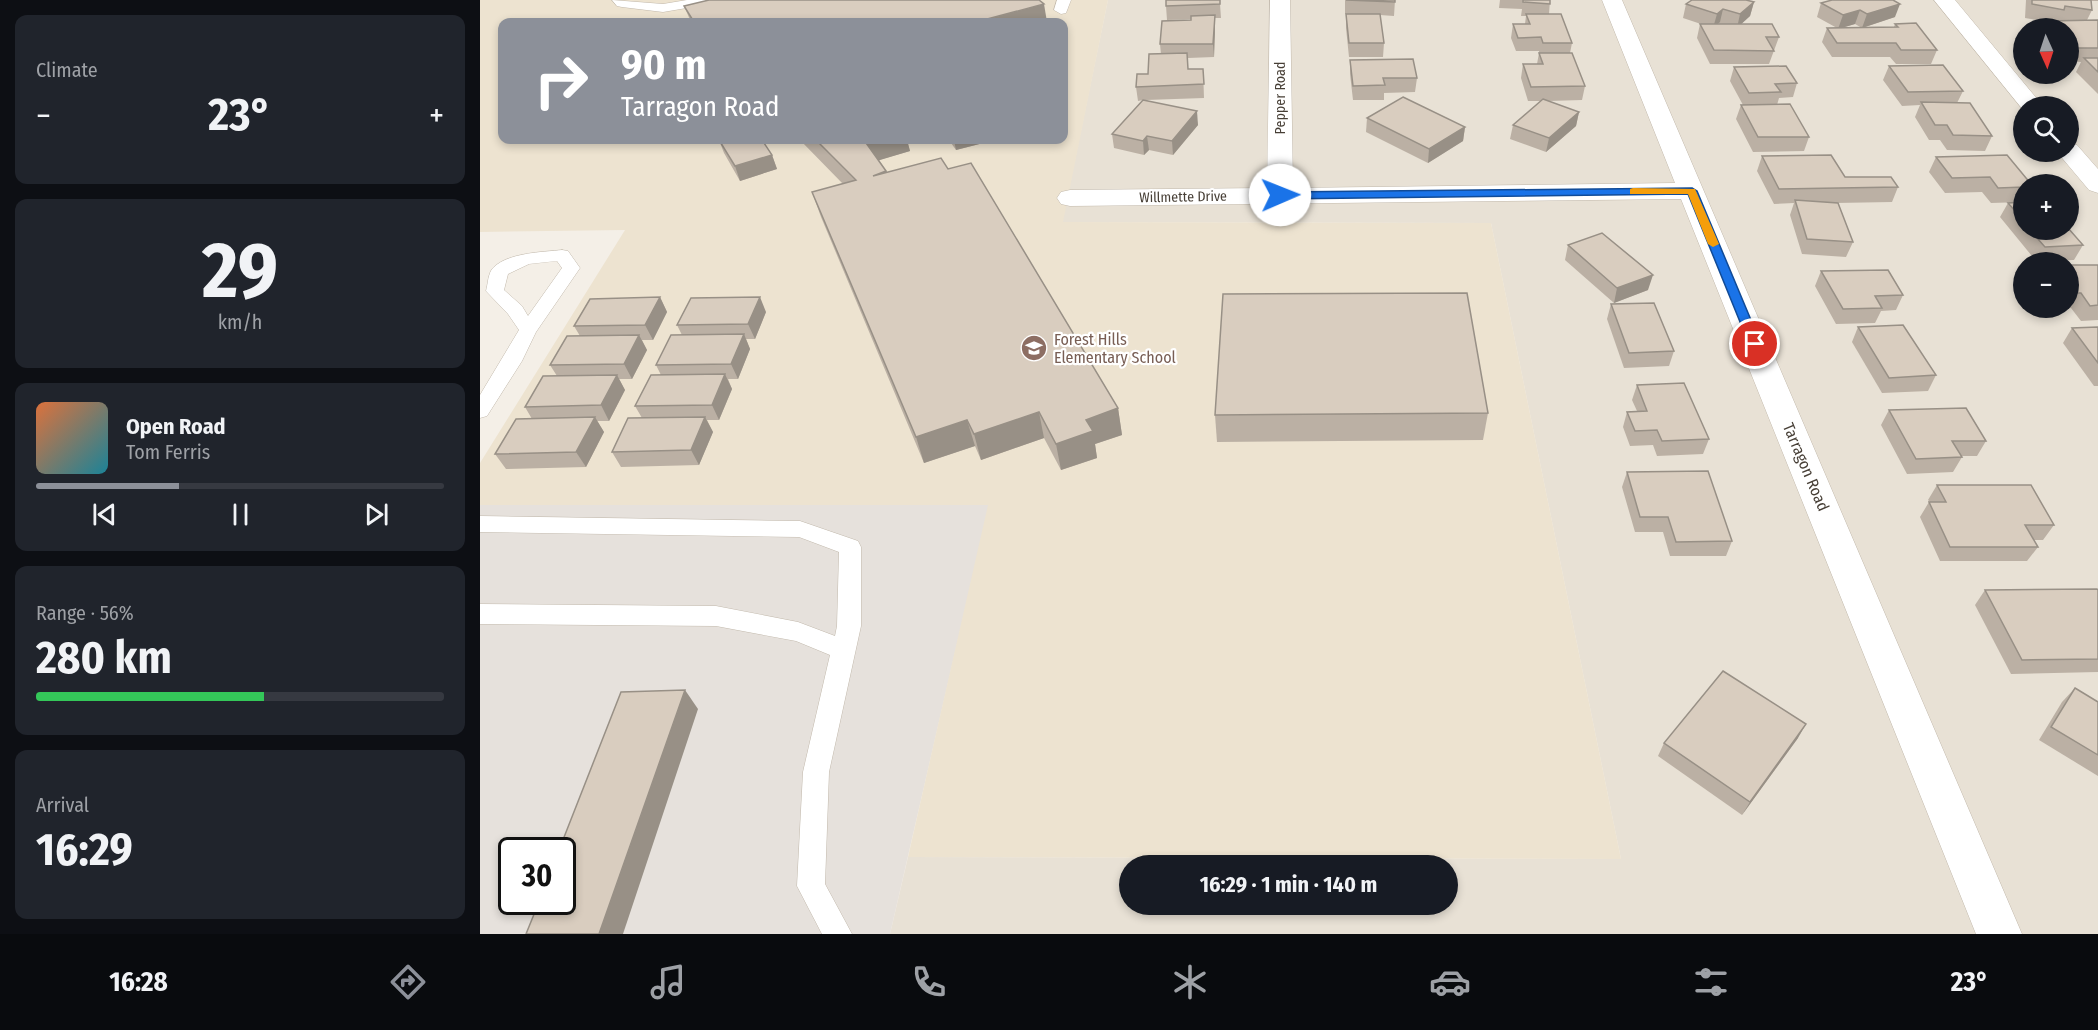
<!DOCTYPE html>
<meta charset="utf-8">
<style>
:root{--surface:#171b24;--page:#20242c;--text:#f1f3f6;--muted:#9ea1a6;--line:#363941;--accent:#8c9099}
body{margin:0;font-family:"Fira Sans Condensed",sans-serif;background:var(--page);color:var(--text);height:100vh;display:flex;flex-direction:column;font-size:22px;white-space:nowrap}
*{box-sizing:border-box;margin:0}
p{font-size:20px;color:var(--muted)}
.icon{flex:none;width:33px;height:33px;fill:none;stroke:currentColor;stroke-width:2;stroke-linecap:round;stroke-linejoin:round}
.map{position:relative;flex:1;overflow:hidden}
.side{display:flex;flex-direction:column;gap:15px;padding:15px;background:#0d0f14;width:480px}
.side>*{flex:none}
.guide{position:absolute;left:18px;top:18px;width:570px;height:126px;border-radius:12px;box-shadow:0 3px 9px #0003;background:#8c9099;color:#fff;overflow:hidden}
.needle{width:39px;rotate:177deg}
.fabs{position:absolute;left:1533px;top:18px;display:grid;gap:12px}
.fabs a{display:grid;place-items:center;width:66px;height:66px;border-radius:50%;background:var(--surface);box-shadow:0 3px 9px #0003;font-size:30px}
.speed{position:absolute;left:18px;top:837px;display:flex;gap:12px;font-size:30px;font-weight:700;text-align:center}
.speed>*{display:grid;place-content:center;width:78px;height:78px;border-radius:50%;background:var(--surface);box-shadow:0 3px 9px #0003;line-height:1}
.speed .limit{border:3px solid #111;border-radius:9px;background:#fff;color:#111}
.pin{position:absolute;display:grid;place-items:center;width:51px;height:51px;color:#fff;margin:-26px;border:3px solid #fff;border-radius:50%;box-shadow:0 2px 6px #0007}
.me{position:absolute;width:66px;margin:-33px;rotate:89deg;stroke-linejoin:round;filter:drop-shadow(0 0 4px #0008)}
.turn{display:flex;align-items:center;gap:21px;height:126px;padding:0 24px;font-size:27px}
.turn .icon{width:78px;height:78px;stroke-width:2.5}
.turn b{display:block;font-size:42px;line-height:51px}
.big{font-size:45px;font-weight:700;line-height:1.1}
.side .card{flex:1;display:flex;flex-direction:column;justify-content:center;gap:9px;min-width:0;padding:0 21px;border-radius:12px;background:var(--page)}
.side .dial{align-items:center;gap:0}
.dial b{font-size:78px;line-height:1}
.song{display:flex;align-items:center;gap:18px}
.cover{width:72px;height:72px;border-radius:9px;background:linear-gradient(135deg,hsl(20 70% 55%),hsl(190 70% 35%))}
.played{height:6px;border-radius:3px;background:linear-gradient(90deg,var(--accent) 35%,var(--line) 35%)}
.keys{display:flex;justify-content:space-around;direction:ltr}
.heat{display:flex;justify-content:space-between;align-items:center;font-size:33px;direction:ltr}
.charge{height:9px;border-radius:4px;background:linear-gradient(90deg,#34c759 56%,var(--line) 0)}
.trip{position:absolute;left:639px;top:855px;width:339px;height:60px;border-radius:30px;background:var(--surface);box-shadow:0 3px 9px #0003;font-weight:700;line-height:60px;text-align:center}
.dock{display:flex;height:96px;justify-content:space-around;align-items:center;background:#090b0e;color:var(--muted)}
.dock .icon{width:42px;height:42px}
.dock .on{color:var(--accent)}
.dock b{font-size:27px;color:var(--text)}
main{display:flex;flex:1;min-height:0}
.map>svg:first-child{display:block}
.residential{fill:#e8e1d5;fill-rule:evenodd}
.industrial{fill:#e6e1dc;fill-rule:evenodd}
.education{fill:#ede3d0;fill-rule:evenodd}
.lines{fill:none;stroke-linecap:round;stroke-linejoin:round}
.service-casing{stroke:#c2b9ac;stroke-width:1}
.minor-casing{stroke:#c2b9ac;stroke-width:1}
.service{fill:#fff;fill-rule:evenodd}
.minor{fill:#fff;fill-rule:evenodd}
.wall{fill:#bbb0a4}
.shaded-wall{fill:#989086}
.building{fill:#d9cdbf;stroke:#989086;stroke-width:1.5}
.route{fill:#1a73e8;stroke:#114b97;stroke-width:1.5}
.slow{fill:#f59e0b}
.labels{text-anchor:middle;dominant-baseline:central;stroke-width:4.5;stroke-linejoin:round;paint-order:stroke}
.far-street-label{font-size:14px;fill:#473f36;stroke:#fff}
.education-label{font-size:16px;fill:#785e54;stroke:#fff;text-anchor:start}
.street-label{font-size:16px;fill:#473f36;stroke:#fff}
</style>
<main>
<section class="side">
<div class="card"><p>Climate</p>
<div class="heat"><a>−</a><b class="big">23°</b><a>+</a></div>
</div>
<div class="card dial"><b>29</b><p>km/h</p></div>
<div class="card">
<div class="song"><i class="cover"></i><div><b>Open Road</b><p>Tom Ferris</p></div></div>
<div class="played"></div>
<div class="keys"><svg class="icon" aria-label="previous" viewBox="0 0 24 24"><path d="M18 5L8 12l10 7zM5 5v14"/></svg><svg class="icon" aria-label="pause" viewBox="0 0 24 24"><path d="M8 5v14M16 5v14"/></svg><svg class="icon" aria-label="next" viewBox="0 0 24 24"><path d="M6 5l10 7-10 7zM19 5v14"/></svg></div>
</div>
<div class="card"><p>Range · 56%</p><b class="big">280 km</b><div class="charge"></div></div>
<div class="card"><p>Arrival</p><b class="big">16:29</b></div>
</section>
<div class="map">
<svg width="1618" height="934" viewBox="0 0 1618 934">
<rect width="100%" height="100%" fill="#f4efe7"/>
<path class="residential" d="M628,0h990v934h-1208l18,-77 713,2 -130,-636 -429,-1zM1544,28h44v46h-44zM1544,106h44v46h-44zM1544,184h44v46h-44zM1544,262h44v46h-44zM650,866h318v38h-318z"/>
<path class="industrial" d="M0,505h509l-99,429h-410zM32,850h50v52h-50z"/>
<path class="education" d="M0,0h628l-45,222 428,1 130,636 -713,-2 80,-352h-508v-42l145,-233 -145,2zM22,22h562v118h-562z"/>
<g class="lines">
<g class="service-casing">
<g id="service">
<path d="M132,0l51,4 24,-4h30l-7,4 -47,8 -41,-5 -5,-1z"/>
<path d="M577,0h14l-5,13 -5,1 -7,-4z"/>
<path d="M82,250l6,1 12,17 -44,64 -14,29 -35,55 -7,2v-23l39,-65 -11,-16 -22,-23c2,-7 2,-18 7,-23 14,-15 49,-16 69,-18zM77,261l5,7 -34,48 -6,-10 -18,-16 4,-16 21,-10z"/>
<path d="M0,516l320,5 58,20 3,6v79l-32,146 -4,112 27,50h-30l-25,-48 6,-114 27,-117 -34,-14 -80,-15 -236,-2v-20l236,2 82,16 37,14 2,-10 2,-74 -40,-15 -319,-5z"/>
</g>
</g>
<g class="minor-casing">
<g id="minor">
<path d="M790,0h20l3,188 382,-5 -73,-183h20l400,934h-46l-295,-735 -611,7 -9,-2 -4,-6 4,-6 9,-2 197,-2z"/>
<path d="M1454,0h21l88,106h-19v5z"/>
<path d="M1588,143l9,2 21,24v24l-9,-3 -32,-38h11z"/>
</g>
</g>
<use href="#service" class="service"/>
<use href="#minor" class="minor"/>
</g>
<g class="wall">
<path d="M865,0h50l-1,16 -14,-1 4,28 -1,14h-34l-3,-29v-14h7h-8z"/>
<path d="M1020,0h50l-1,14 23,29 -2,10 15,33 -3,14 -34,1 31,11 -3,14 -30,26 -36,-13 3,-14 28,-24h-13l-7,-23 2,-14h14l2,-11v-2h-23l-5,-13 2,-14h12l1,-8h-5l1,-7 -23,-1z"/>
<path d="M1546,0h72v1h-7l1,9 -5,10h11v74l-22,-22 5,-10 -13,-1v-33h-22l3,-6 -24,-4z"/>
<path d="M1274,2l-4,14 -9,8 38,13 -10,27h-59l-13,-26 3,-14h1l-18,-6 3,-14z"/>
<path d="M1341,3l74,14 -33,11 -7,-4 -14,4 53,-1 1,-3 42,26 -6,14h-35l-6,-7h-58l-10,-15 5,-14h10l-20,-11z"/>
<path d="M740,4l1,14h-6l-1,39 -26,1v11h15l1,29 -58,2 52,25 -25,30 -24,-5 -5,5 -30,-7 -2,-14 31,-34 -5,1 -2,-14 12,-13 13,-20 -1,-10 31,-24v-1l-24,1 -1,-14z"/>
<path d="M204,6l363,16h-356z"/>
<path d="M870,60l67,18 -2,14 -31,1v7h-31l-3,-26z"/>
<path d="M1409,66l74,25 -6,12 35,33 -7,15 -38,-1 -7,-10h-11l-14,-23 5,-12 -18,1 -19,-26z"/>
<path d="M1254,67l63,16 -4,14 -14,1 -2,7 32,32 -5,14 -51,1 -17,-33 5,-14h2l-13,-24z"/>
<path d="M887,118l98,9 -2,14 -35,22 -62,-31z"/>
<path d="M237,140h45l10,15 5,14 -37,12 -16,-28 -5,-13z"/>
<path d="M320,140h107l3,11 -31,9 8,12 61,-3 170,239 4,27 -27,9 2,14 -36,12 -17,-32 -63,22 -6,-14 -51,17 -103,-246 -9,-25 31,-8z"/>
<path d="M469,140h46l-39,10z"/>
<path d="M1282,156l83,21 53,10 -6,15 -57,1 18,39 -7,15 -44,-3 -12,-39 4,-12 -20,1 -17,-33z"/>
<path d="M1456,157l88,27v46h44l15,15 -9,15 -38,1 -36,-44 8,-14 15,-1 -32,1 -9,-11 -37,1 -16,-21z"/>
<path d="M1088,245l80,45 -34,13 -49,-43z"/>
<path d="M1588,265h30v55l-17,1 -10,-13h-26h23z"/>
<path d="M1341,271l82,24 -7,15 -15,1 -6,12 -39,1 -21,-38z"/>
<path d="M180,297l7,15 -14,28h-11l5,10 -15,29h-13l6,11 -16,31h-12l7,11 -18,35 -80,2 -11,-15 37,-35 -7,-12 32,-31 -7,-11 30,-29 -6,-10z"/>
<path d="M1131,304l63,47 -5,15 -45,2 -17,-49z"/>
<path d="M286,312l-11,27h-9l4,10 -12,30h-10l4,10 -13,31h-12l6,12 -14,33 -78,2 -9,-15 30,-34 -7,-12 26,-31 -5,-10 26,-30 -5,-10z"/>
<path d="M1378,327l78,48 -8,16 -46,2 -30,-51z"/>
<path d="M1618,327v59h-4l-31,-43 9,-15z"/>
<path d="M1157,385l72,54 -6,15 -46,2 -4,-11 -23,1 -7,-19 4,-15 10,-1 -5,-11z"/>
<path d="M1409,410l97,31 -9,15h-16l1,1 -9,15 -46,2 -26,-49z"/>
<path d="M1008,413l-5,27 -266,2 -2,-27z"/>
<path d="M1147,472l105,69 -6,15h-56l-7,-24h-28l-13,-45z"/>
<path d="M1457,485l117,40 -11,15h-9l4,7 -11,14h-87l-20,-44 9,-15h1l-2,-2z"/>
<path d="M1505,590h113v82l-87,2 -36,-69z"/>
<path d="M1595,688l23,14v74l-59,-36 23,-38z"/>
<path d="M1318,738l-56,77 -84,-59 6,-13z"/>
</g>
<g class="shaded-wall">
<path d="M1274,2l-4,14 -13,12 3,-14z"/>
<path d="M564,4l3,18h-71z"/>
<path d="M1420,4l-5,13 -33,11 5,-14z"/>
<path d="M1243,9l-3,13 -7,6 4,-14z"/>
<path d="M1380,10l-5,14 -17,5 5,-14z"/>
<path d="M735,15v14l-1,28 -1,-13z"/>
<path d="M717,111l1,14 -25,30 -1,-14z"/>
<path d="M1099,112l-3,14 -30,26 3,-14z"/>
<path d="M985,127l-2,14 -35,22 1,-14z"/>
<path d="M667,136l2,14 -5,5 -1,-14z"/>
<path d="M383,140h44l3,11 -40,12z"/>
<path d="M474,140h41l-39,10z"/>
<path d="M292,155l5,14 -37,12 -5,-15z"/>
<path d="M1173,275l-5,15 -34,13 3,-15z"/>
<path d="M180,297l7,15 -14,28 -8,-15z"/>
<path d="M280,297l6,15 -11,27 -7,-15z"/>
<path d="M264,334l6,15 -12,30 -7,-15z"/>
<path d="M159,335l8,15 -15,29 -8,-15z"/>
<path d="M245,374l7,15 -13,31 -7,-15z"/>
<path d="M137,375l8,15 -16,31 -8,-16z"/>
<path d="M638,408l4,27 -27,9 2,14 -36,12 -5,-26 30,-24z"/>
<path d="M559,412l5,26 -63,22 -7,-26z"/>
<path d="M115,417l9,15 -18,35 -10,-15z"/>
<path d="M225,417l8,15 -14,33 -8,-15z"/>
<path d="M487,420l8,26 -51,17 -8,-26z"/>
<path d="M205,690l13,19 -75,225h-24z"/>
<path d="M1326,724l-8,14 -56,77 8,-13z"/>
</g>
<g class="building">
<path d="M229,0h330l5,4 -68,18h-282l-10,-16z"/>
<path d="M686,0h54v4l-54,2z"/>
<path d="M866,0h49v2z"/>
<path d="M1043,0h27v4l-27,-2z"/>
<path d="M1212,0h54l8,2 -14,12 -17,-5 -6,5 -31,-10z"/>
<path d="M1352,0h61l7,4 -33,10 -7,-4 -17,5 -22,-12z"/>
<path d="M1552,0h59l1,10 -27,-4 -1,4 -32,-6z"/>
<path d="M866,14h34l4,29h-35z"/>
<path d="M1046,14h35l11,29h-29l-2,-6 -23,1 -5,-14h17z"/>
<path d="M735,15l-2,29h-53l2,-23 29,-1v-4z"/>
<path d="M1618,20v28h-22l-8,-8v-12h-11l-8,-7z"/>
<path d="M1436,23l21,27h-36l-5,-7h-59l-10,-15 71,-1 -3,-3z"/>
<path d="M1220,24h72l7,13h-13l8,14 -60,-1z"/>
<path d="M707,53l1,16h15l1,15 -68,3 1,-13h11l1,-20z"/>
<path d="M1059,53h33l13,33 -54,1 -8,-23h20z"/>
<path d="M1604,58h14v14z"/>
<path d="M933,59l4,19h-34l2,7 -32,1 -3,-26z"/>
<path d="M1463,65l20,26 -55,1 -19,-26z"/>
<path d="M1306,66l11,17 -22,1 6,8 -32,1 -15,-26z"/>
<path d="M923,97l62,30 -36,22 -62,-31z"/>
<path d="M1063,99l36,13 -30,26 -36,-13z"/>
<path d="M663,100l54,11 -25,30 -25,-5 -4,5 -31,-7z"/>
<path d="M1441,102l49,1 22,33 -39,-1 -6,-10h-12z"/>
<path d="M1310,104l19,33h-51l-17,-32z"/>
<path d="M239,140h43l10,15 -37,11z"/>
<path d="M336,140h48l22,31 -13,5 68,-18 7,11 23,-6 147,245 -32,12 7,11 -37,13 -17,-32 -65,22 -7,-14 -51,17 -104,-245 44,-12z"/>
<path d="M1351,155l14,22h46l7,10 -119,2 -17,-33z"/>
<path d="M1527,155l24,29h-7v3l-26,1 -8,-11 -38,1 -16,-21z"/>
<path d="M1315,200l43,3 15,39 -46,-3z"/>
<path d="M1544,202v19l-16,-18z"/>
<path d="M1588,228l15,17 -38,2 -15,-17h38z"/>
<path d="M1122,233l51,42 -36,13 -49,-43z"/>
<path d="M1588,265h30v40l-8,1 -9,-13h-13z"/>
<path d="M1408,270l15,25 -28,1 7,12 -39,1 -22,-38z"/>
<path d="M987,293l21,120 -273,2 8,-121z"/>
<path d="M180,297l-15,28 -71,1 16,-27z"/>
<path d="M280,297l-12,27 -71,1 14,-27z"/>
<path d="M1174,303l20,48 -45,2 -18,-49z"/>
<path d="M1423,325l33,50 -47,3 -31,-51z"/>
<path d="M1618,327v36l-26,-35z"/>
<path d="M264,334l-13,30 -75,1 15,-30z"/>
<path d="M159,335l-15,29 -74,1 17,-29z"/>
<path d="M245,374l-13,31 -77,1 16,-31z"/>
<path d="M137,375l-16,30 -76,2 18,-31z"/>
<path d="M1204,383l25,56 -47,2 -5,-11 -22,1 -8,-19 20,-1 -10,-26z"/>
<path d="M1486,408l20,33h-34l10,16 -46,2 -27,-49z"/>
<path d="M115,417l-19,35 -81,2 21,-35z"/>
<path d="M225,417l-14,33 -79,2 16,-34z"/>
<path d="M1228,471l24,70 -56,1 -8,-25h-28l-13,-45z"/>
<path d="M1457,485h94l23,40h-29l13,22h-88l-21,-45h17z"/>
<path d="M1617,589l1,1v69l-76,1 -37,-70z"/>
<path d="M1243,671l83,53 -56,78 -86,-59z"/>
<path d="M1595,688l23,14v53l-47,-28z"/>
<path d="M205,690l-86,244h-73l13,-32h23v-52h-3l62,-158z"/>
</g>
<path class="route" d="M1212,188l5,3 64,153 -2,3h-9l-1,-3 -61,-150 -408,5 -5,-4 5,-3z"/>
<path class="slow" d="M1153,188l62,1 24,55 -6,3 -5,-3 -20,-50h-58v-5z"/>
<defs>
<g id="school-disc" transform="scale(1.35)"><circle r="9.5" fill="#8d6e63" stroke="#fff"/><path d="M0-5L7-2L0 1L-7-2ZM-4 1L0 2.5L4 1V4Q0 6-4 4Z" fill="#fff"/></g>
</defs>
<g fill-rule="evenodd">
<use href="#school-disc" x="554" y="348"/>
</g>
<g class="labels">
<g class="far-street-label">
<text transform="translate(800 98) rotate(-90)">Pepper Road</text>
<text transform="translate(703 197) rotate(-1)">Willmette Drive</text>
</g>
<g class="education-label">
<text x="574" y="339">Forest Hills<tspan x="574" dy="18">Elementary School</tspan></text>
</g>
<g class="street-label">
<text transform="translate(1326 467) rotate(67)">Tarragon Road</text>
</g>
</g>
</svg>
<div class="fabs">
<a><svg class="needle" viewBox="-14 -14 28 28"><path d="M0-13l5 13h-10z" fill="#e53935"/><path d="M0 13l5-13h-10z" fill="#9ea1a6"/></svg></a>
<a><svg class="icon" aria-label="search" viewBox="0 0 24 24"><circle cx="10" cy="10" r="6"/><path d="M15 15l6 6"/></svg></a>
<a>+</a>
<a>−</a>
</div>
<div class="speed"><div class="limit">30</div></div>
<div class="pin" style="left:1275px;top:344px;background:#d93025"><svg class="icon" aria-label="arrive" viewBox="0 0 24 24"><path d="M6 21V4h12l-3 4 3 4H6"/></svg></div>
<svg class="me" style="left:800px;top:195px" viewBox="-20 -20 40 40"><circle r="19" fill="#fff"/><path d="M0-13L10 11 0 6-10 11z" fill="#1a73e8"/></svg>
<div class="trip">16:29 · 1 min · 140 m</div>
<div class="guide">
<div class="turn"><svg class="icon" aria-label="right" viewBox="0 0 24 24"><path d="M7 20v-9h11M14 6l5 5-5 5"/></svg><div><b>90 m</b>Tarragon Road</div></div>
</div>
</div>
</main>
<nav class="dock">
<b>16:28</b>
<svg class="icon on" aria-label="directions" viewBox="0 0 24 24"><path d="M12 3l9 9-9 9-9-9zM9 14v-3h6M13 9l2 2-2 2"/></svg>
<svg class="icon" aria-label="music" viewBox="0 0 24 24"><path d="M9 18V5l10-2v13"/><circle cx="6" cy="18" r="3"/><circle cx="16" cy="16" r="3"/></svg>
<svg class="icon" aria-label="phone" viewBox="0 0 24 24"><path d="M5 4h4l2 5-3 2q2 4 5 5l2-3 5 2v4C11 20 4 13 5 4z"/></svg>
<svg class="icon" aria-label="climate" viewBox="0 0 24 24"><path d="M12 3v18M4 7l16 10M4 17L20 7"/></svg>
<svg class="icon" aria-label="car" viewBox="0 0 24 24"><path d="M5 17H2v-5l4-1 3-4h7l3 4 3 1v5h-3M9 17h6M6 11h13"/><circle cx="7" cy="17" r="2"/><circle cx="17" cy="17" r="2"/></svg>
<svg class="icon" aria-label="filters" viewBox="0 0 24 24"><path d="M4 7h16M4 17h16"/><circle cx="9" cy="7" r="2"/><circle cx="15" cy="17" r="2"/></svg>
<b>23°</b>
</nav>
